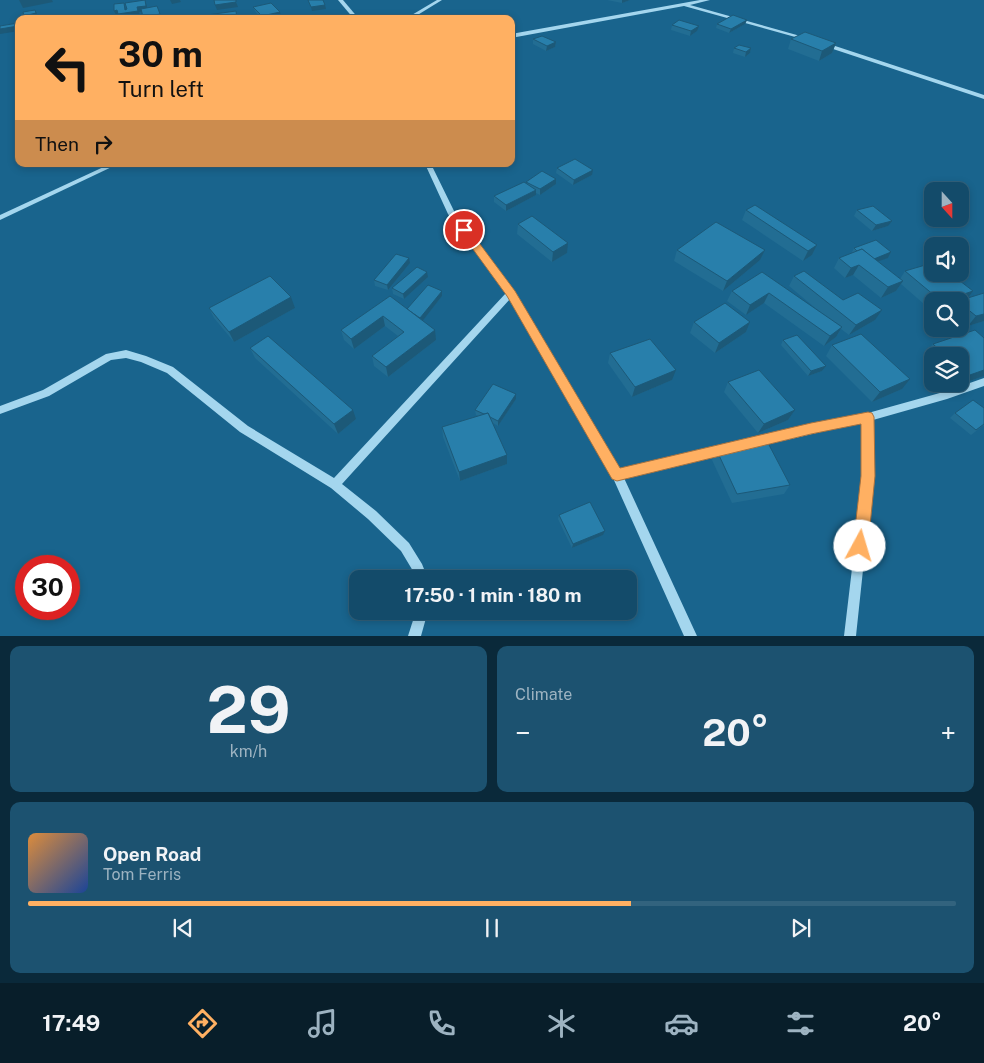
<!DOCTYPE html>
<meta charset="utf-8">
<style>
:root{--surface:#134b6a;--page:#1c5270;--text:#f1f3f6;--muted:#9db3c1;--line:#32637e;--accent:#ffb062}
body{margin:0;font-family:"Public Sans",sans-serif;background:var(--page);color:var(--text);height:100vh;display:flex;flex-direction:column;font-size:19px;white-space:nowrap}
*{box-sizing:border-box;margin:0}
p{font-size:16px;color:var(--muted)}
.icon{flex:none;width:28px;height:28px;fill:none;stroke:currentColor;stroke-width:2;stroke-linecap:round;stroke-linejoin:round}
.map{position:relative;height:636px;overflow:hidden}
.panel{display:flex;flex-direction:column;gap:10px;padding:10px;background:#0a293a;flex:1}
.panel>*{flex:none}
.guide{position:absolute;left:15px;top:15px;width:500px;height:152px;border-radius:10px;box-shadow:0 2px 8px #0003,0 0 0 1px var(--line);background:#ffb062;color:#111;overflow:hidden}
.needle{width:32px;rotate:159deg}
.controls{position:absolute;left:924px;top:182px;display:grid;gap:10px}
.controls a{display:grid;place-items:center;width:45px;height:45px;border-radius:10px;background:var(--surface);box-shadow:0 2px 8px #0003,0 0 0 1px var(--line);font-size:25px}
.speed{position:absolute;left:15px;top:555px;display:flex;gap:10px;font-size:25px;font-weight:700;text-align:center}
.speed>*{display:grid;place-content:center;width:65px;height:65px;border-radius:50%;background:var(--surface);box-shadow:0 2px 8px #0003,0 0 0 1px var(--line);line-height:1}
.speed .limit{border:8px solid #d22;background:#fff;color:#111}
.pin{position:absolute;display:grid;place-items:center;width:42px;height:42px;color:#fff;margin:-21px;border:2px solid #fff;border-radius:50%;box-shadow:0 1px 5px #0007}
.me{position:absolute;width:55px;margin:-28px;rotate:6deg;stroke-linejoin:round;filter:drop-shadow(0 0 4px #0008)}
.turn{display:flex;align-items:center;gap:18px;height:105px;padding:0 20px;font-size:22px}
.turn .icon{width:65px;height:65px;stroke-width:2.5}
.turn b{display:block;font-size:35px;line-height:42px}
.then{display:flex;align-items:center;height:48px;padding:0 20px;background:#0003;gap:10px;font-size:19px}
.big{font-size:38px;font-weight:700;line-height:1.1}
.panel .widget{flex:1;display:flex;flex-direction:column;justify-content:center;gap:8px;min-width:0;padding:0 18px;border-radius:10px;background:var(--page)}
.panel .dial{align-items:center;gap:0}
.dial b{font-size:65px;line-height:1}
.song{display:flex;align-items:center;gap:15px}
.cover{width:60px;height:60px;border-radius:8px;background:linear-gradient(135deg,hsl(30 70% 55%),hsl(220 70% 35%))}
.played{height:5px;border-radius:2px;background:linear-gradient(90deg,var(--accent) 65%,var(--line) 65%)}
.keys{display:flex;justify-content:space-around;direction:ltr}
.heat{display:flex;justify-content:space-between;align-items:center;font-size:28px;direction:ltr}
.panel .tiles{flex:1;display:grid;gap:10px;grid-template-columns:1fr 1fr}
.widget:last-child{grid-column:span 2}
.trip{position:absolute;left:349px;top:570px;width:288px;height:50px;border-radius:10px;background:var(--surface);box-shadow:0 2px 8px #0003,0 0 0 1px var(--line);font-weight:700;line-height:50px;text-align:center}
.menu{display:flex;height:80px;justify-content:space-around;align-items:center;background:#081e2a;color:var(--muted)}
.menu .icon{width:35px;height:35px}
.menu .selected{color:var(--accent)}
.menu b{font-size:22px;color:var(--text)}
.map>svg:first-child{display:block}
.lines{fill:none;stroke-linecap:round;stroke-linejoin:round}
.minor{fill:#a4d6ee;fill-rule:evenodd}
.wall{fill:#226d93}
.shaded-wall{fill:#1c5978}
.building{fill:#287fab;stroke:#1c5978}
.route{fill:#ffb062;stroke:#a67240}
</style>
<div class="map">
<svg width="984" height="636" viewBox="0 0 984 636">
<rect width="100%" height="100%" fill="#19648d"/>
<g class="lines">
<g class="minor">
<path d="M338,0h5l16,19h-5z"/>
<path d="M437,0h5l-31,19h-6z"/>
<path d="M700,0h10l-20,5 121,34 -5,1 -122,-34 -173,32v-4z"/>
<path d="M823,42l161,53v4l-163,-54 -1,-1z"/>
<path d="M110,164h8l-118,56v-5z"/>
<path d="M425,164h6l24,49 59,78 106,179 191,-45 57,-12 79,-22 37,-13v8l-37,13 -74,21v56l-17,160h-12l19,-160v-54l-239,56 73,158h-13l-71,-158 -103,-179 -168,185 34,27 33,32 13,21 6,15h-12l-3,-8 -12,-20 -33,-32 -37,-31 -91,-56 -73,-59 -26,-11 -15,-4 -15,2 -62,36 -49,18v-8l43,-16 63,-36 20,-4 20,6 27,11 75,59 86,52 172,-185 -58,-79z"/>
<path d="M416,611h12l-7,25h-13z"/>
</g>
</g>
<g class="wall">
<path d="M607,0h23l-8,3z"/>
<path d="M253,7l28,9 -10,3h-10l-6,-8z"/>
<path d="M747,20l-2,4 -16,9 -13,-5 1,-4z"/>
<path d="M672,25l25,6 -7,5 -19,-6z"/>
<path d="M533,39l23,3 -1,5 -9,4 -13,-7z"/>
<path d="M791,39l45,4 -4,10 -13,8 -31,-12z"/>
<path d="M734,48h17l-1,5 -5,4 -12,-4z"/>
<path d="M557,168l35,7 -19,10 -17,-12z"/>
<path d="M526,183l30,1 -16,11 -4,-2v2l-30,16 -12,-9v-6z"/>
<path d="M746,210l71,35 -5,10 -9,6 -61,-41z"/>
<path d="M857,210l31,16 -16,5 -18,-15z"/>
<path d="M518,224l49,29 -15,9 -35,-28z"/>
<path d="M854,248l37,4 -3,6 -11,3 23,18 5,-8 68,20 -6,7 17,-5v28l-16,5 -8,-6v-19h-28v10l-31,-27 -5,7 -15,7 -28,-23 -8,3 -11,-10 5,-10 12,-4z"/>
<path d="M677,250l83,10 -37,31 -49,-30z"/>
<path d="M410,263l-22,27 -13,-4 -1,-6z"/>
<path d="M762,272l58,40 -31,-26 5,-10 49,24 32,20 -26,15 -8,-6 -5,8 -12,9 -60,-43 -18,12 -19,-14 5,-10z"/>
<path d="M428,277l-24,22 -11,-5 -1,-6z"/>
<path d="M442,291v5l-19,24 13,20 -48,37 -14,-11 -2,-10 26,-20 -13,-10 -31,23 -10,-9 -3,-10 49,-34 17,13z"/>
<path d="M209,308h86l-61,34 -20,-24z"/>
<path d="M694,322h56l-4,10 -31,21 -25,-20z"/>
<path d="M975,330l9,8v38l-26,9 -2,-1h4v-28h-28v6l-8,-8 9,-10z"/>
<path d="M783,340l43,26 -4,5 -14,5 -27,-31z"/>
<path d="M832,345l70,44 -30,13 -46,-46z"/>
<path d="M250,348l106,71 -18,15 -83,-76z"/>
<path d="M610,353l62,27 -40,17 -24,-34z"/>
<path d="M728,382l67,28 -7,10 -30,13 -34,-41z"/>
<path d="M516,399l-18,27 -5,-3 14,41 -47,17 -17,-44 -1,-10 36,-11 -2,-1 -1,-5z"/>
<path d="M984,408v17l-13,10 -21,-17 5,-5z"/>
<path d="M717,451l73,34 -6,9 -52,9 -20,-43z"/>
<path d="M559,515l44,20 -31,13 -14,-29z"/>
</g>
<g class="shaded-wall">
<path d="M19,0h33l1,2 -30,6z"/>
<path d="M140,0h7h-2l3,10 -9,2 1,3 -20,4 -2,-4h-2l-2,-4 11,-1 -1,-7 3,10 10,-6 3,-6z"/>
<path d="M170,0h10l1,2 -9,2z"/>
<path d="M622,0h8l-8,3z"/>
<path d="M236,2l2,5 -21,3 -2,-5z"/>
<path d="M325,5l1,4 -14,2 -1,-4z"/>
<path d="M35,10l4,8 -13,1 -2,-3z"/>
<path d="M280,12l1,4 -10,3h-8l-1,-3z"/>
<path d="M160,14l2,4 -18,1 -1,-2z"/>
<path d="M747,20l-2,4 -16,9 2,-4z"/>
<path d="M18,23l1,8 -19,3v-5z"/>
<path d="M699,26l-2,5 -7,5 1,-5z"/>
<path d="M556,42l-1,5 -9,4 1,-5z"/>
<path d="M836,43l-4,10 -13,8 3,-10z"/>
<path d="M751,48l-1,5 -5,4 1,-5z"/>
<path d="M593,170l-1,5 -19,10 1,-5z"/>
<path d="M556,179v5l-16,11v-6z"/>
<path d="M536,190v5l-30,16v-6z"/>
<path d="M892,221l-4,5 -16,5 4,-6z"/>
<path d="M568,243l-1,10 -15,9 1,-10z"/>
<path d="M817,245l-5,10 -9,6 5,-10z"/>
<path d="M765,250l-5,10 -37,31 4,-10z"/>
<path d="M891,252l-3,6 -23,8 3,-5z"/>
<path d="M409,258l1,5 -22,27 -1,-5z"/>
<path d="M859,265l-6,10 -8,3 6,-10z"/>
<path d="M427,272l1,5 -24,22 -1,-5z"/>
<path d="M903,281l-7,10 -15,7 7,-11z"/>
<path d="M442,291v5l-21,27 -1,-5z"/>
<path d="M973,291l-8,11 -22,-1z"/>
<path d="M769,293l-5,10 -18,12 4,-10z"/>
<path d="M291,297l4,11 -61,34 -5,-10z"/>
<path d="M882,310l-7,10 -26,15 7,-10z"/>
<path d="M984,314v7l-16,5 8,-10z"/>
<path d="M383,316l2,10 -31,23 -3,-10z"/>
<path d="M750,322l-4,10 -31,21 4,-10z"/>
<path d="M842,327l-6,10 -12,9 6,-10z"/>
<path d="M435,330l1,10 -48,37 -2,-10z"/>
<path d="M826,366l-4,5 -14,5 3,-5z"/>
<path d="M676,370l-4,10 -40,17 3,-10z"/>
<path d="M984,370v6l-26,9 2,-1 7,-8z"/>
<path d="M910,379l-8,10 -30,13 8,-10z"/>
<path d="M516,394v5l-18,27v-5z"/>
<path d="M353,410l3,9 -18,15 -4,-10z"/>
<path d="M795,410l-7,10 -30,13 6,-9z"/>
<path d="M507,455v9l-47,17 -1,-9z"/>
<path d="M605,531l-2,4 -31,13 1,-4z"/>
</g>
<g class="building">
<path d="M145,0l1,6 -9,1 1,4 -20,3 -1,-4 -3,1v-7l10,-1 1,7 2,-1 -2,-6z"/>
<path d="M214,0h22v2l-21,3z"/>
<path d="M308,0h15l2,5 -14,2z"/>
<path d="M271,3l9,9 -18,4 -9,-9z"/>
<path d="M157,6l3,8 -17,3 -2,-8z"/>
<path d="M35,10l1,3 -12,3 -1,-4z"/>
<path d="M236,11l1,8h-30v-4z"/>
<path d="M139,14l2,3 -9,2h-9v-2z"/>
<path d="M180,15l3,4h-19z"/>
<path d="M733,15l14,5 -16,9 -14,-5z"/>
<path d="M679,20l20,6 -8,5 -19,-6z"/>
<path d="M18,23v3l-18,3v-3z"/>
<path d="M805,32l31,11 -14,8 -31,-12z"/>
<path d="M542,36l14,6 -9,4 -14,-7z"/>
<path d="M739,45l12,3 -5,4 -12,-4z"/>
<path d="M575,159l18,11 -19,10 -17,-12z"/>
<path d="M542,171l14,8 -16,10 -14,-7z"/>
<path d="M524,182l12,8 -30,15 -12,-9z"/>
<path d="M755,205l62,40 -9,6 -62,-41z"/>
<path d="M873,206l19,15 -16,4 -19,-15z"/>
<path d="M532,216l36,27 -15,9 -35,-28z"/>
<path d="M716,222l49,28 -38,31 -50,-31z"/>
<path d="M876,240l15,12 -17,7 -12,-10 -5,2 -3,-3z"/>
<path d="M862,249l41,32 -15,6 -29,-22 -8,3 -12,-10z"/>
<path d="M396,254l13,4 -22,27 -13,-5z"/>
<path d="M932,263v11h19l22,17 -30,10h-2l-36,-30z"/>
<path d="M417,267l10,5 -24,22 -11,-6z"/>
<path d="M804,271l39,29 15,-7 24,17 -26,15 -62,-49z"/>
<path d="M762,272l80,55 -12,9 -61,-43 -19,12 -18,-14z"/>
<path d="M270,276l21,21 -62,35 -20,-24z"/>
<path d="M428,285l14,6 -22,27 -13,-9z"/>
<path d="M984,293v21l-8,2 -16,-13v-2h-2z"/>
<path d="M390,296l45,34 -49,37 -14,-11 32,-24 -21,-16 -32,23 -10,-9z"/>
<path d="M725,303l25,19 -31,21 -25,-21z"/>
<path d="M975,330l9,8v32l-17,6 -7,-7v-13h-14l-13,-12z"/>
<path d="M861,334l49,45 -30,13 -48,-47z"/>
<path d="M797,335l29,31 -15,5 -28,-31z"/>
<path d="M268,336l85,74 -19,14 -84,-76z"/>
<path d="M650,339l26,31 -41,17 -25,-34z"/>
<path d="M759,370l36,40 -31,14 -36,-42z"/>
<path d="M493,384l23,10 -18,27 -8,-4 -2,-4 -4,1 -9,-4z"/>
<path d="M973,400l11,8v16l-8,6 -21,-17z"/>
<path d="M488,413l19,42 -48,17 -17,-45z"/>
<path d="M768,443l22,42 -53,9 -20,-43z"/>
<path d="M590,502l15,29 -32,13 -14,-29z"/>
</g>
<path class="route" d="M464,227l4,1 47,63 105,177 191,-45 57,-11 4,1 2,4 1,59 -7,70 -3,6 -5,2 -5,-2 -2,-6 8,-70v-52l-50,10 -194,47 -5,-2 -105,-183 -48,-66z"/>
</svg>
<div class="controls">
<a><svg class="needle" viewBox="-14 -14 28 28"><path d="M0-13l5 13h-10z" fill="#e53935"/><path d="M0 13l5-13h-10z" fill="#9db3c1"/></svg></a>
<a><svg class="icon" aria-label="sound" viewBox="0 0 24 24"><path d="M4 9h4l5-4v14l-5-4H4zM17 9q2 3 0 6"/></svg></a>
<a><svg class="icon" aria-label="search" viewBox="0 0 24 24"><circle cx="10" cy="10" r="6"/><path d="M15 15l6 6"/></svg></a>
<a><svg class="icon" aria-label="layers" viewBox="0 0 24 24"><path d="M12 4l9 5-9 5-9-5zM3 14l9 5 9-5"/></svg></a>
</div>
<div class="speed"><div class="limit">30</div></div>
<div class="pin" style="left:464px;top:230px;background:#d93025"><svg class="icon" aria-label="arrive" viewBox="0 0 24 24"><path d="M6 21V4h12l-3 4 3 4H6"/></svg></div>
<svg class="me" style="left:860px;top:546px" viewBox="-20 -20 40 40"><circle r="19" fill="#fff"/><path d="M0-13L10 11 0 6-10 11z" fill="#ffb062"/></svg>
<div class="trip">17:50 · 1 min · 180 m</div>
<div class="guide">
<div class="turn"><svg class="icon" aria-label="left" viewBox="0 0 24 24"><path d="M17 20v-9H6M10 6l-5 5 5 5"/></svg><div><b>30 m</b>Turn left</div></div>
<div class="then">Then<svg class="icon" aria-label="right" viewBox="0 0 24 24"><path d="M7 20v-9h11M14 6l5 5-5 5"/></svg></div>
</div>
</div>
<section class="panel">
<div class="tiles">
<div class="widget dial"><b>29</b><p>km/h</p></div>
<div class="widget"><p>Climate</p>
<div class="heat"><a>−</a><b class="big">20°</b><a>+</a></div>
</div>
<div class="widget">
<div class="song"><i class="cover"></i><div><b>Open Road</b><p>Tom Ferris</p></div></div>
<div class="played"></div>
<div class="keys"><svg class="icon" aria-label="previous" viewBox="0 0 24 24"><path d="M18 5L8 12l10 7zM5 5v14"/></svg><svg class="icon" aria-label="pause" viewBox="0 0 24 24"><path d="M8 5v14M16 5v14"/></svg><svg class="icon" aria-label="next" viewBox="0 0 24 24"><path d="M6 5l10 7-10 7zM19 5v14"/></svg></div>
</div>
</div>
</section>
<nav class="menu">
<b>17:49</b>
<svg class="icon selected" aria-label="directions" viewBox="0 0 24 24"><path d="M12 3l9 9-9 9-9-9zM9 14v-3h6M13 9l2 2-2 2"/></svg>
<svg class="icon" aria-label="music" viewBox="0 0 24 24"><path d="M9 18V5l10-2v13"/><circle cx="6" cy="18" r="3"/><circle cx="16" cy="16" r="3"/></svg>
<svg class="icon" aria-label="phone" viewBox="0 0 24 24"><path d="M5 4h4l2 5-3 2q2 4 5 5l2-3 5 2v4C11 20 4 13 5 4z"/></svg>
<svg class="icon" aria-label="climate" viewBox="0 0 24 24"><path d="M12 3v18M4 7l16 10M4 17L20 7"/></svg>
<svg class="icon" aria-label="car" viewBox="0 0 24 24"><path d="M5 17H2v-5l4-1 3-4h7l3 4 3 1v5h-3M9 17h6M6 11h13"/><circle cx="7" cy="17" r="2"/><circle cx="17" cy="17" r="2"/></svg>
<svg class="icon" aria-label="filters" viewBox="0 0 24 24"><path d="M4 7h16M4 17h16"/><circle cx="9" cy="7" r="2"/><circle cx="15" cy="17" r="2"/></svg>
<b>20°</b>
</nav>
